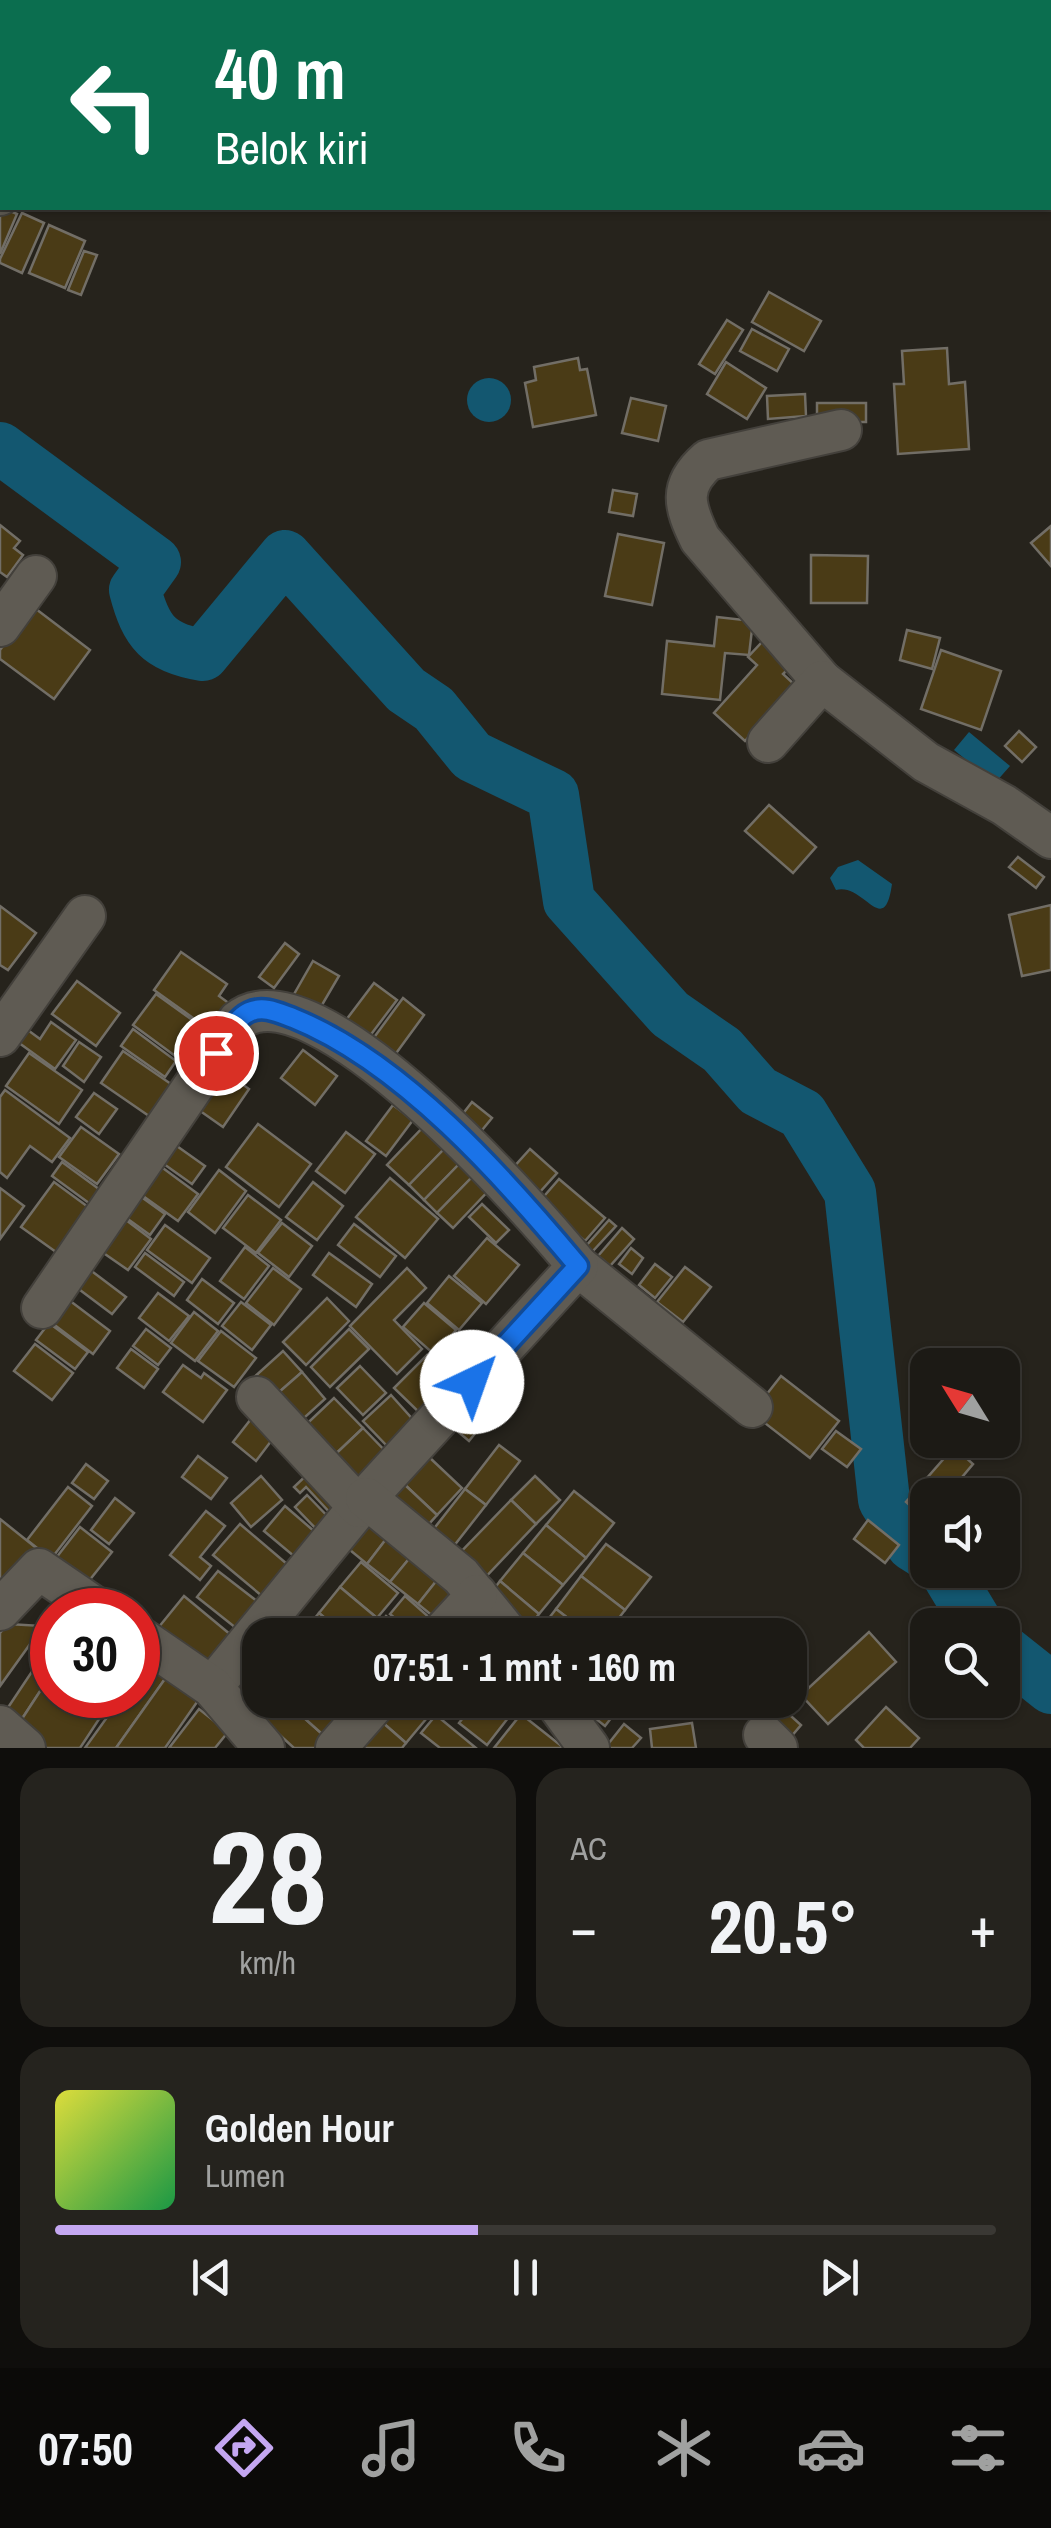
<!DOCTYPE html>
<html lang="id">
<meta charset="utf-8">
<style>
:root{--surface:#1c1a15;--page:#25231e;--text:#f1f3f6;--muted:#a0a1a0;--line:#3a3834;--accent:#c4a7f1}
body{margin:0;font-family:"Archivo Narrow",sans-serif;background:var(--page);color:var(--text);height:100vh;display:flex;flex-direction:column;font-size:38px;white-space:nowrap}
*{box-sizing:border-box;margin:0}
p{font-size:32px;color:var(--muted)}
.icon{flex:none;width:55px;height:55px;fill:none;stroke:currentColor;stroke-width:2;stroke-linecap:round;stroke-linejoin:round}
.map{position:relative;height:1748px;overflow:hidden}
.details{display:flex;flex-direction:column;gap:20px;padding:20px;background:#0f0e0c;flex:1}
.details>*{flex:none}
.top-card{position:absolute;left:0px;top:0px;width:1052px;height:210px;box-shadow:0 2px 8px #0004,0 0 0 2px var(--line);background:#0b6e4f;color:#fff;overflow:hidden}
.needle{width:65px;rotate:307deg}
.buttons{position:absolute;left:910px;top:1348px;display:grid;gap:20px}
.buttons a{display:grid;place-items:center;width:110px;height:110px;border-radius:20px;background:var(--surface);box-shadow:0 2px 8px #0004,0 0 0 2px var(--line);font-size:50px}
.speed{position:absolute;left:30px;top:1588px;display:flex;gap:20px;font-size:50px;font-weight:700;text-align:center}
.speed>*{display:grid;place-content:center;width:130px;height:130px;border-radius:50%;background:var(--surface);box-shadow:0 2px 8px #0004,0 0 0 2px var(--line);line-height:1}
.speed .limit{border:15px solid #d22;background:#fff;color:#111}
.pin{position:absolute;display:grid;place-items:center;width:85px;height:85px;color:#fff;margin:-42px;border:5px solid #fff;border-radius:50%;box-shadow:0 2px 10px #0007}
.me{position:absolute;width:110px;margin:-55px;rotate:42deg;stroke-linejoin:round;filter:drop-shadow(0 0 8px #0008)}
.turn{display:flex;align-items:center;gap:35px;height:210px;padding:0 50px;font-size:45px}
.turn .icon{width:130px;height:130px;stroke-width:2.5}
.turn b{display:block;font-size:70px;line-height:85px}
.big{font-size:75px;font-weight:700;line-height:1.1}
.details .card{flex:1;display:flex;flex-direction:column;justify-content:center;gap:15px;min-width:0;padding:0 35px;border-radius:30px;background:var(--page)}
.details .dial{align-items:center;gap:0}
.dial b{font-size:130px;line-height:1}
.song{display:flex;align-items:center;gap:30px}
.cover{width:120px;height:120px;border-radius:15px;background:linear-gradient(135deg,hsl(60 70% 55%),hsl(140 70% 35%))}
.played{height:10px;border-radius:5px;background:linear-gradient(90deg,var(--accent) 45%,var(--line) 45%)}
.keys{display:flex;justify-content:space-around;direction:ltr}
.heat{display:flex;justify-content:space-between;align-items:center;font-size:55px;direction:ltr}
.details .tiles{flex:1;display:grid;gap:20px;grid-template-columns:1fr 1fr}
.card:last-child{grid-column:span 2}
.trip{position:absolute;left:242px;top:1618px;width:565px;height:100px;border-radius:30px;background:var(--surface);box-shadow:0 2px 8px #0004,0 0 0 2px var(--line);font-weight:700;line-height:100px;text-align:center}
.dock{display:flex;height:160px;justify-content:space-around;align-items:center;background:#0b0a08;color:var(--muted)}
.dock .icon{width:70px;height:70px}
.dock .current{color:var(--accent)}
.dock b{font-size:45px;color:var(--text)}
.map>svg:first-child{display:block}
.water{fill:#135770}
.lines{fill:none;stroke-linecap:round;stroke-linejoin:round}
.river{stroke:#135770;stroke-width:52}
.building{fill:#4a3b16;stroke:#726e66;stroke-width:2.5}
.minor-casing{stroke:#43403b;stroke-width:44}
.minor{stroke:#5f5b53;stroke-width:40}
.route-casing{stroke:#114b97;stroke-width:25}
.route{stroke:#1a73e8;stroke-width:18}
</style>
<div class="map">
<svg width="1051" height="1748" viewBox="0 0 1051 1748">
<rect width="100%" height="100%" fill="#26231c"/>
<g class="water">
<circle cx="489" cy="400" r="22"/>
<path d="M969,732l41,34 -15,17 -41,-33z"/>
<path d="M858,860l34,24c-8,56 -28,-2 -56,6l-6,-12 8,-11z"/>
</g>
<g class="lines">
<g class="river">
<path d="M0,448l155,114 -20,28c11,42 24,58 68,65l82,-99 121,134 28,19 38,47 81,39 16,106 101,113 52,36 36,41 44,23 48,78 34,308 28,45 16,10"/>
<path d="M945,1570l33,55"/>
<path d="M1002,1649l49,39"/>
</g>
</g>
<g class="building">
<path d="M1,207l16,7 -17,40v-45z"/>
<path d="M22,213l22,10 -22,50 -22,-10v-4z"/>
<path d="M49,225l36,16 -20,47 -36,-15z"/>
<path d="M84,251l13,4 -16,40 -13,-5z"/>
<path d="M769,292l52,29 -17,30 -52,-29z"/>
<path d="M727,320l16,10 -28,44 -16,-10z"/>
<path d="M752,329l37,20 -12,22 -37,-20z"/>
<path d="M947,348l2,36 16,-2 4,67 -71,5 -4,-70h10l-2,-33z"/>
<path d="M578,358l2,12 7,-1 9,46 -63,12 -8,-44 11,-3 -2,-13z"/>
<path d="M726,362l40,26 -19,31 -40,-25z"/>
<path d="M805,394l1,22 -38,3 -1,-23z"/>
<path d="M631,398l35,8 -8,35 -36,-8z"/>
<rect x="817" y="403" width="49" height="19"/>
<path d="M613,490l24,4 -4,22 -24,-4z"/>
<path d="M0,525l20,16 -6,7 9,7 -16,22 -7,-5z"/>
<path d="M1051,526v40l-20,-23z"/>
<path d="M618,534l46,9 -12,62 -47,-9z"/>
<path d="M811,555l57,1 -1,47h-56z"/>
<path d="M32,606l58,44 -36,49 -54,-40v-9z"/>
<path d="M717,617l36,4 -4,34 -24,-2 -5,47 -58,-6 5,-53 47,5z"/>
<path d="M907,630l33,8 -8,31 -32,-9z"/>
<path d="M762,642l28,25 -7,7 12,11 -50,56 -31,-28 43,-48 -9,-8z"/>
<path d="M941,650l60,21 -20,59 -60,-21z"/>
<path d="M1019,731l17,16 -14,15 -17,-16z"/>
<path d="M769,805l47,42 -23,26 -48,-42z"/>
<path d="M1018,857l26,20 -8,11 -27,-21z"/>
<path d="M1051,905v65l-29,6 -13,-61z"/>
<path d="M0,906l36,27 -28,37 -8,-5z"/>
<path d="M285,943l14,11 -25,34 -15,-11z"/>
<path d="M181,952l46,32 -8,12 15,11 -20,26 -60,-43z"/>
<path d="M313,961l26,15 -20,34 -26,-14z"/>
<path d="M77,981l43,32 -24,33 -44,-32z"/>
<path d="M374,983l23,17 -34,45 -23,-17z"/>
<path d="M156,994l60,43 -23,32 -60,-44z"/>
<path d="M403,998l21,17 -35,48 -22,-16z"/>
<path d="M51,1022l25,18 -21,29 -40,-29 10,-12 15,11z"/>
<path d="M133,1029l43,32 -11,16 -44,-31z"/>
<path d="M79,1042l22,15 -17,25 -21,-16z"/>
<path d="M303,1050l34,26 -22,29 -34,-27z"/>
<path d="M123,1051l48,33 -22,32 -48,-33z"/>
<path d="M29,1053l53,37 -23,34 -53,-38z"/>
<path d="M212,1063l37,26 -26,38 -37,-26z"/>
<path d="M5,1090l65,48 -18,24 -22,-16 -23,32 -7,-6v-75z"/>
<path d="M94,1093l23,16 -18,25 -23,-17z"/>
<path d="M472,1102l20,16 -14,17 -20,-15z"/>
<path d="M393,1105l20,15 -27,36 -20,-15z"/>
<path d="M258,1124l53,40 -32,43 -53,-40z"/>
<path d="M426,1124l22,21 -39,40 -22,-20z"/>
<path d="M81,1127l38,27 -22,30 -38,-27z"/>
<path d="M346,1132l29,22 -30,39 -29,-22z"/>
<path d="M174,1144l31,22 -13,18 -31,-22z"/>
<path d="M448,1145l16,14 -40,41 -15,-15z"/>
<path d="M530,1149l27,24 -18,20 -27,-24z"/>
<path d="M464,1159l13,13 -40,41 -13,-13z"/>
<path d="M62,1162l41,30 -10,14 -41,-30z"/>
<path d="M156,1163l42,31 -20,27 -42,-30z"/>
<path d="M219,1170l27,21 -31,42 -27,-21z"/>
<path d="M477,1172l15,15 -39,41 -16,-15z"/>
<path d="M390,1178l48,41 -33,39 -49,-41z"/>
<path d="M559,1179l46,39 -20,23 -46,-39z"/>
<path d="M54,1182l41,30 -32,45 -42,-30z"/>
<path d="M313,1182l30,24 -26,34 -31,-23z"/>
<path d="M0,1188l24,18 -24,33z"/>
<path d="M248,1195l33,25 -25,33 -33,-25z"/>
<path d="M140,1196l25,18 -15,21 -25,-18z"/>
<path d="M482,1204l27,26 -13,13 -27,-26z"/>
<path d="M126,1220l25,19 -23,31 -26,-18z"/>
<path d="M609,1220l7,6 -24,26 -6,-6z"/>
<path d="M282,1223l30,23 -23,31 -31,-24z"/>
<path d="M354,1224l42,32 -16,21 -42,-32z"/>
<path d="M165,1225l45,33 -18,25 -45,-33z"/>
<path d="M622,1228l12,11 -24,27 -12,-10z"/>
<path d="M487,1238l32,27 -33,39 -32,-28z"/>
<path d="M245,1247l24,19 -25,33 -24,-18z"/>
<path d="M631,1248l12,10 -11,16 -13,-10z"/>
<path d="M145,1253l39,29 -10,14 -39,-29z"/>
<path d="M329,1253l43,31 -16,23 -43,-32z"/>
<path d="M81,1263l45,34 -14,17 -44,-33z"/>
<path d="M655,1264l17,13 -17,21 -16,-13z"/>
<path d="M685,1267l26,20 -28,35 -26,-20z"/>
<path d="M273,1268l28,21 -27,36 -28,-22z"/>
<path d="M407,1268l19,20 -32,32 28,29 -25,25 -47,-48z"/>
<path d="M449,1276l33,27 -23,27 -32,-27z"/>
<path d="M202,1279l32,24 -16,21 -31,-24z"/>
<path d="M57,1291l53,40 -17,23 -53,-40z"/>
<path d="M158,1293l31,23 -20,25 -30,-23z"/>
<path d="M327,1298l22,23 -43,44 -23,-23z"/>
<path d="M241,1302l30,23 -19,25 -30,-24z"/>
<path d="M424,1303l32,27 -21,25 -32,-28z"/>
<path d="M194,1312l24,19 -23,30 -24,-18z"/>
<path d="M49,1323l39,29 -13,17 -39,-29z"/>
<path d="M146,1329l25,19 -13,17 -25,-19z"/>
<path d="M349,1329l20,20 -39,38 -19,-20z"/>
<path d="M221,1331l35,27 -22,29 -36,-26z"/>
<path d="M35,1344l38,29 -21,27 -38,-29z"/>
<path d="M131,1349l27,20 -14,19 -27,-20z"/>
<path d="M283,1351l19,21 -32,28 -19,-20z"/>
<path d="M427,1355l31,31 -32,33 -32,-31z"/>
<path d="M183,1365l18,13 3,-5 23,17 -24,32 -40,-30z"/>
<path d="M360,1366l26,27 -23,22 -26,-27z"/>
<path d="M302,1372l23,27 -31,28 -24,-27z"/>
<path d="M781,1376l58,45 -29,37 -58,-45z"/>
<path d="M391,1395l25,28 -27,25 -26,-27z"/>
<path d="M334,1398l29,30 -39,37 -29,-30z"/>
<path d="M466,1404l20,16 -17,21 -20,-17z"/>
<path d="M258,1410l23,18 -25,33 -23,-19z"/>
<path d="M363,1428l27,28 -38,37 -28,-28z"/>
<path d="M836,1431l25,18 -14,18 -25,-18z"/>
<path d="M964,1440h23l-13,17 -15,-11z"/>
<path d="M499,1445l21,16 -34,44 -21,-16z"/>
<path d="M954,1447l19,17 -26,31h-19l-3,24 -19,-17z"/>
<path d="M198,1456l29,22 -16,21 -29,-22z"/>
<path d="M429,1457l33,31 -25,27 -33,-31z"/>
<path d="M86,1464l22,17 -14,18 -22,-16z"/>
<path d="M315,1467l34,36 -15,14 -28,-30 -6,6 -6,-6z"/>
<path d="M261,1476l21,24 -31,27 -20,-24z"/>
<path d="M535,1476l25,24 -24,24 -25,-24z"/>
<path d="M404,1484l33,31 -16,18 -34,-30z"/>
<path d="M68,1487l24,19 -41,53 -24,-19z"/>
<path d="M465,1489l21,16 -40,51 -21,-16z"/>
<path d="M574,1491l40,32 -28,35 -40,-33z"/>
<path d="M307,1495l27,28 -12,12 -27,-28z"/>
<path d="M115,1498l19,15 -25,31 -18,-14z"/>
<path d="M511,1500l25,24 -57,60 -25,-25z"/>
<path d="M285,1506l30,26 -20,25 -31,-26z"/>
<path d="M365,1508l28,22 -26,34 -28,-23z"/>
<path d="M206,1511l19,15 -25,31 11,9 -11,14 -30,-25z"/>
<path d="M0,1519l40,32 -29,36 -11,-9z"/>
<path d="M868,1520l31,25 -14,18 -31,-24z"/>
<path d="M240,1524l54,46 -26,31 -55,-46z"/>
<path d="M546,1525l40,33 -23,27 -40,-32z"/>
<path d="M80,1527l32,25 -24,30 -32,-24z"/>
<path d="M393,1530l24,19 -27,33 -23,-18z"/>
<path d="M606,1544l45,33 -26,33 -44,-34z"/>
<path d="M417,1549l28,21 -27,34 -28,-22z"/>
<path d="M523,1553l40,32 -24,29 -39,-33z"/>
<path d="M361,1562l37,31 -21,25 -37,-31z"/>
<path d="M445,1570l21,18 -26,34 -22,-18z"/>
<path d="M218,1571l44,34 -21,27 -44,-35z"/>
<path d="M581,1576l44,34 -19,25h-16l-34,-26z"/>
<path d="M500,1581l39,33 -16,20 -39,-32z"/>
<path d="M340,1587l37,31 -13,17h-19l-26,-22z"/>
<path d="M184,1596l53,44 -26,32 -53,-44z"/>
<path d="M405,1596l35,31 -7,8h-18l-25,-21z"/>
<path d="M556,1609l34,26h-54z"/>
<path d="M319,1613l26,22h-44z"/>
<path d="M386,1616l22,19h-38z"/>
<path d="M8,1624l35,2 -43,60v-53z"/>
<path d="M869,1632l27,30 -68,62 -27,-29z"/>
<path d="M45,1652l7,5v16l-36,55 -15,-10z"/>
<path d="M152,1654l20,15 -56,79h-31l38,-53h15v-21z"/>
<path d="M260,1657v37l-9,10 -24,-21z"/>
<path d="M172,1669l32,23 -39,56h-49z"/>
<path d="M52,1673v22h56l5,3 -33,50h-34l-30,-20z"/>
<path d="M260,1695v5h24l46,41 -7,7h-29l-45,-41z"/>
<path d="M284,1700h40l23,21 -17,20z"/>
<path d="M387,1700h30l15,12 -26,31 -32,-28z"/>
<path d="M477,1700h45l-35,45 -28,-22z"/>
<path d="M572,1700h53l-20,26z"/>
<path d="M737,1700h40l-18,20z"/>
<path d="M781,1707l20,18 -17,20 -20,-19z"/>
<path d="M886,1707l33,31 -9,10h-46l-8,-8z"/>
<path d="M199,1709l29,23 -13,16h-46z"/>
<path d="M521,1714l43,34h-70z"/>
<path d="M374,1715l32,28 -4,5h-47z"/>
<path d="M436,1715l40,33h-36l-19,-15z"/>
<path d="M692,1723l4,25h-44l-2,-19z"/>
<path d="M624,1724l17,14 -9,10h-27z"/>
</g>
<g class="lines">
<g class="minor-casing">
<g id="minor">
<path d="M273,0l3,2"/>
<path d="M150,2l2,-2"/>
<path d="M564,2l3,-2"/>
<path d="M0,190v5"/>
<path d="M0,626l36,-50"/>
<path d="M822,681l-122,-142c-16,-33 -22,-53 8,-79l133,-30"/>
<path d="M768,742l54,-61 104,81 78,43 47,33"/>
<path d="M0,1036l85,-120"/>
<path d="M578,1266l174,141"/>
<path d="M42,1308l196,-287c75,-62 294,189 340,245l-212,232 -154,189"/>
<path d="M257,1397l102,110"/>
<path d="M366,1498l95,78 48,59"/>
<path d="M0,1610l39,-41 60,41"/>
<path d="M440,1635l37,-40"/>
<path d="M138,1636l74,51 52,61"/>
<path d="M554,1700l35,48"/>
<path d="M0,1726l25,22"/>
<path d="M764,1735l13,13"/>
<path d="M336,1748l42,-48"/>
</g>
</g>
<use href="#minor" class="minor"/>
</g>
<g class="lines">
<g class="route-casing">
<path id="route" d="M216,1053c9,-13 18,-34 33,-41 15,-7 30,1 44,6 109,44 210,158 285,248l-106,116"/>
</g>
<use href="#route" class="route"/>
</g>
</svg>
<div class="buttons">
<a><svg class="needle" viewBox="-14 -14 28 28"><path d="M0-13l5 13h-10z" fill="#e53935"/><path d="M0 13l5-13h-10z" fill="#a0a1a0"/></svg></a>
<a><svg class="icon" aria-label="sound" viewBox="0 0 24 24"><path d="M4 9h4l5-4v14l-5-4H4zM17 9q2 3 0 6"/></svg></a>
<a><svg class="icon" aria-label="search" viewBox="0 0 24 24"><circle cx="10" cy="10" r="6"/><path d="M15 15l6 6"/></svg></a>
</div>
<div class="speed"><div class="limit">30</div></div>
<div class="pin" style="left:216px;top:1053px;background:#d93025"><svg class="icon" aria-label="arrive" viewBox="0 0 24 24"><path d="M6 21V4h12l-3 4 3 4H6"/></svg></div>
<svg class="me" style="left:472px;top:1382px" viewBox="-20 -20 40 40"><circle r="19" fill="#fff"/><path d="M0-13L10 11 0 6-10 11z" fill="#1a73e8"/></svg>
<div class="trip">07:51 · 1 mnt · 160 m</div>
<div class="top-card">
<div class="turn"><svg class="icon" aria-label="left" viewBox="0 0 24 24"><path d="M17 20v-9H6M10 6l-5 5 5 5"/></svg><div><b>40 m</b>Belok kiri</div></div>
</div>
</div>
<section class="details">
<div class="tiles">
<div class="card dial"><b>28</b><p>km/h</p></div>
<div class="card"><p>AC</p>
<div class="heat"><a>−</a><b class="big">20.5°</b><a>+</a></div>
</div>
<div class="card">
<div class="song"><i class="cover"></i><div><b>Golden Hour</b><p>Lumen</p></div></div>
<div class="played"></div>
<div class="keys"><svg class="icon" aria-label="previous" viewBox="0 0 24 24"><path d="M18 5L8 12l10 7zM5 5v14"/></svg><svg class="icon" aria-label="pause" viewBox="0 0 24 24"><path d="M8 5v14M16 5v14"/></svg><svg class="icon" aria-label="next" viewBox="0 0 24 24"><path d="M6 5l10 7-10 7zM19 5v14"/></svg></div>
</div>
</div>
</section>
<nav class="dock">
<b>07:50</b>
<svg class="icon current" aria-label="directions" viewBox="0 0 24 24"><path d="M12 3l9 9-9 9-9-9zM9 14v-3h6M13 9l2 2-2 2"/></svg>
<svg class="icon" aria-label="music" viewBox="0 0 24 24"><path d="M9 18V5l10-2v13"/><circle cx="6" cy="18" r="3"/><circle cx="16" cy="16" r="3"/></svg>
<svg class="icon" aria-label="phone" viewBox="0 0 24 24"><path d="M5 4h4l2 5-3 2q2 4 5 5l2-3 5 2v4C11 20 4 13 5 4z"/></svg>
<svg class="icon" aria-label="climate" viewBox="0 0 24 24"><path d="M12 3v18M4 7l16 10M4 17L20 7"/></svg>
<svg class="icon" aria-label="car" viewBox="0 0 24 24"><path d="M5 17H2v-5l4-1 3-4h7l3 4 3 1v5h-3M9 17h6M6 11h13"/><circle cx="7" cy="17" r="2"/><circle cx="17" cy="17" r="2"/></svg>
<svg class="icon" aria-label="filters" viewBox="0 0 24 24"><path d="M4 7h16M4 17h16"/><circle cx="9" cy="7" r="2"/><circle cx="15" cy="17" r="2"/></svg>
</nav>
